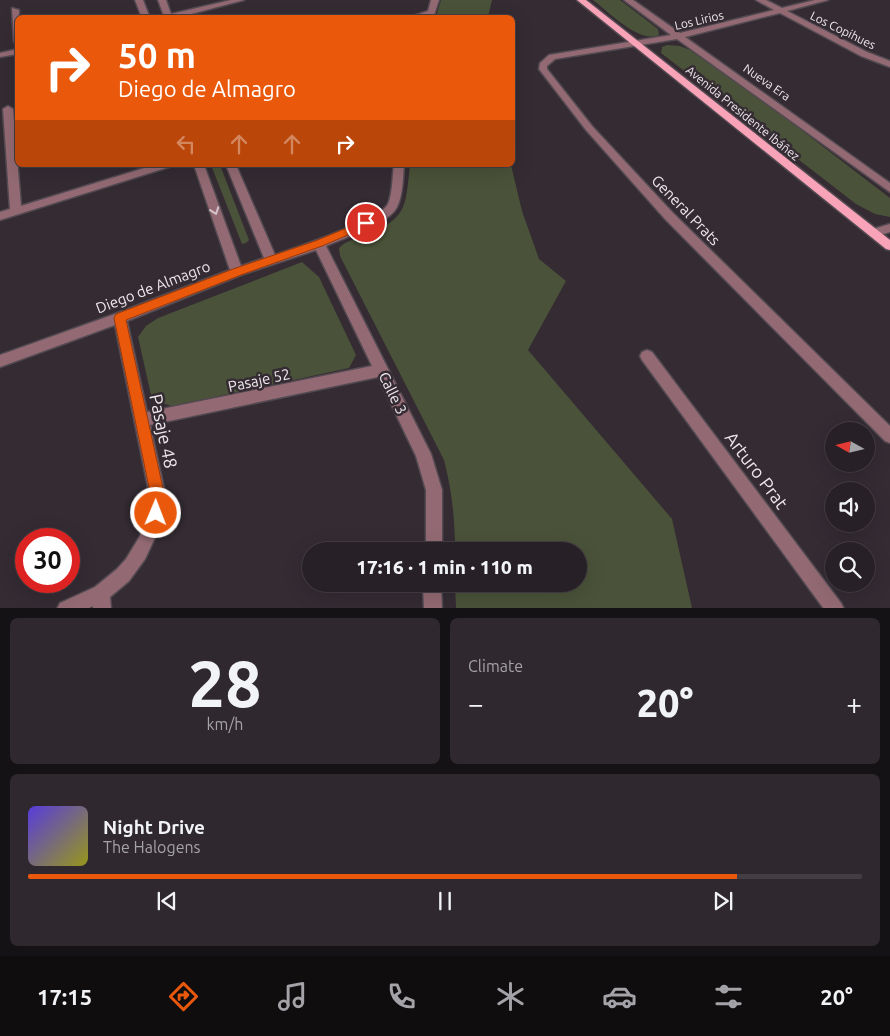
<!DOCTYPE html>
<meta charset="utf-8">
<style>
:root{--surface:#272026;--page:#2f282e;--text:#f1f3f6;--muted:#a4a3a7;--line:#433e43;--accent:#ea580c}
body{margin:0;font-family:Ubuntu,sans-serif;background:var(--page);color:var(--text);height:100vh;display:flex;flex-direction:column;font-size:19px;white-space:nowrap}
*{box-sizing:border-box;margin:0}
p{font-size:16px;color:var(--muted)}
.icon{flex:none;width:28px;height:28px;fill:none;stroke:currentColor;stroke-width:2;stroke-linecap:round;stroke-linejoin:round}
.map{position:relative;height:608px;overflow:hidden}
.panel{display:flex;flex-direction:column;gap:10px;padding:10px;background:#151215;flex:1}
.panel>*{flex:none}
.banner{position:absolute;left:15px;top:15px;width:500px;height:152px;border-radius:8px;box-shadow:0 5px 20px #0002,0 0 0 1px var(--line);background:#ea580c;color:#fff;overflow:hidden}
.needle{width:32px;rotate:278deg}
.tools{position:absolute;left:825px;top:422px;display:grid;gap:10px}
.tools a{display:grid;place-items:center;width:50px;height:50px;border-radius:50%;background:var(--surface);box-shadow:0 5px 20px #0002,0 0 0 1px var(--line);font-size:25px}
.speed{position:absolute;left:15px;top:528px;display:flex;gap:10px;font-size:25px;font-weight:700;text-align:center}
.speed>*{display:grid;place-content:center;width:65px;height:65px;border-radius:50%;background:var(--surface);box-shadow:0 5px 20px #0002,0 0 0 1px var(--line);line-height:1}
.speed .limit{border:8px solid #d22;background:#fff;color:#111}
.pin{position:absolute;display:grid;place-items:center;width:42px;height:42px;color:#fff;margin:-21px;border:2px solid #fff;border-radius:50%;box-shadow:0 1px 5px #0007}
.me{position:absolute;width:55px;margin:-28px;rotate:1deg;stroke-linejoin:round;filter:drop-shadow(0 0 4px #0008)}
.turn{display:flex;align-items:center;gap:18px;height:105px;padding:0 20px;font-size:22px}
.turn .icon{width:65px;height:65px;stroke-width:2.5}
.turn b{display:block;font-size:35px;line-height:42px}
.lanes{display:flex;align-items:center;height:48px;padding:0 20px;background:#0003;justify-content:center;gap:25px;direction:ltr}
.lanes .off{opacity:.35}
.big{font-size:38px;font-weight:800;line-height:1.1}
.panel .card{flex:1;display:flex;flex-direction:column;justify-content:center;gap:8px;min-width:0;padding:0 18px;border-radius:8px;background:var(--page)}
.panel .dial{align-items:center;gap:0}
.dial b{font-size:65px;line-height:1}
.song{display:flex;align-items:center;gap:15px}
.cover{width:60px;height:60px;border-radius:8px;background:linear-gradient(135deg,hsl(250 70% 55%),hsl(60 70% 35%))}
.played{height:5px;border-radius:2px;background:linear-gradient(90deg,var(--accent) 85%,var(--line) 85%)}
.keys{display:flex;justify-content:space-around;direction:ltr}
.heat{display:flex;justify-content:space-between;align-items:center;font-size:28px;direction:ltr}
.panel .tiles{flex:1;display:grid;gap:10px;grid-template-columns:1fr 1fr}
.card:last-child{grid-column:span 2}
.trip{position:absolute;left:302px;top:542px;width:285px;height:50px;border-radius:25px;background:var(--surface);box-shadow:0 5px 20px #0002,0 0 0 1px var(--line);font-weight:800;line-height:50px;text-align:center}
.tabs{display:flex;height:80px;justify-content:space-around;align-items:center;background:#100d0f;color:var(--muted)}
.tabs .icon{width:35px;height:35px}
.tabs .selected{color:var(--accent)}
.tabs b{font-size:22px;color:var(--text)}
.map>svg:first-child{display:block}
.green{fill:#4a5239}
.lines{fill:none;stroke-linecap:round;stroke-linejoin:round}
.minor-casing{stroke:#524951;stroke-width:3}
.major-casing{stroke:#524951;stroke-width:3}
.minor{fill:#936a73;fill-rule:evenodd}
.major{fill:#f8a3b8;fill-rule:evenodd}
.oneway{stroke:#d3c2c8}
.route{fill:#ea580c;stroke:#983908}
.labels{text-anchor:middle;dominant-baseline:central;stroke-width:5;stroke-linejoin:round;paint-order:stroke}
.far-street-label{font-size:12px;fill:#eee8ed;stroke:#342b33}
.street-label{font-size:15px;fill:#eee8ed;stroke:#342b33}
.near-street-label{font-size:18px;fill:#eee8ed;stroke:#342b33}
</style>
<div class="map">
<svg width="890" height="609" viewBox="0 0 890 609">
<rect width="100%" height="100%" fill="#342b33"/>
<g class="green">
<path d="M441,0h51l-4,17h-52z"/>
<path d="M593,0h27l38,29 1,6c-20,9 -50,-23 -66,-35z"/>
<path d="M667,45l13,1 10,4 84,59 116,89v19l-15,-3 -19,-10 -195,-151 1,-6z"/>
<path d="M211,165h9l29,75 -3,3 -4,1z"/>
<path d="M410,165h101l11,46 17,48 27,22 -38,69 144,169 20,89h-236l-1,-24h124v-33h-124c0,-31 -3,-60 -11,-91l-104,-204 -1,-8c7,-7 15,-9 24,-12 45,-18 42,-27 47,-71z"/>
<path d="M302,262l17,15 37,78 -7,13 -177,38 -14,-4 -7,-7 -13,-58 8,-11 12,-8z"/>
</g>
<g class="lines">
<g class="minor-casing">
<g id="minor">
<path d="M135,0h8l7,18h-8z"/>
<path d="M158,0h8l5,14 60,-14h13l-68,18h-15l3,-2z"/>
<path d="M431,0h8l-6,18h-8l1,-2 -19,2 21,-7z"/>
<path d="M624,0h9l47,33 94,-23 -18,-10h10l16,8 33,-8h13l-41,11 80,41 23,9v6l-29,-11 -81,-43 -95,24 205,146v9l-213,-153 -122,20 -8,7v3l45,57 81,87 217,213v17l-5,-2 -220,-222 -79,-89 -47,-61 1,-6 9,-8 122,-20z"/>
<path d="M12,8l7,2 -1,34 -4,-2z"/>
<path d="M18,49v5l-18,3v-4z"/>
<path d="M8,106l5,3 8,97 133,-41h16l-1,2 -169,53v-8l10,-3 -7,-100z"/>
<path d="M194,165h10l37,101 23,-8 -38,-93h10l39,90c20,-7 105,-35 113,-51 5,-12 4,-27 6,-39h10c-1,13 -1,30 -7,42 -8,17 -54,31 -71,39l105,208 11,36v61h-16v-61l-10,-34 -38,-79 -228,48 17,77 -8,27 -14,30 -16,22 -19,16 1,12h-18v-3l-6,3h-30l3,-6 35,-16 22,-18 9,-10 14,-23 11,-34 -36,-177 -115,42v-12l115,-41 115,-44zM316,250l56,116 -225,46 -20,-91 114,-46z"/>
<path d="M890,224v8l-16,5 -6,-4 2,-3z"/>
<path d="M647,350l5,2 189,251 3,6h-20l-182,-249 -2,-4 2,-4z"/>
<path d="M423,584h18l1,25h-18z"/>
</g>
</g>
<g class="major-casing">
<path id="major" d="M577,0h9l304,240v10l-4,-1z"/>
</g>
<use href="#minor" class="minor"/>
<use href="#major" class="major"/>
</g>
<defs><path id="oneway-chevron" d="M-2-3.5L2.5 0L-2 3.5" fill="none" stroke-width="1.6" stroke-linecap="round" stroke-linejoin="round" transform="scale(1.25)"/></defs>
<use class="oneway" href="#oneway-chevron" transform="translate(215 211) rotate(70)"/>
<path class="route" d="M366,220l3,1v5l-47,20 -81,29 -115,45 40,182 -4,16 -6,3 -5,-3 -2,-5 3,-11 -38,-184 2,-4 117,-45 82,-28z"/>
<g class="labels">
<g class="far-street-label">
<text transform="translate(699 20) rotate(-13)">Los Lirios</text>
<text transform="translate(843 30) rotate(26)">Los Copihues</text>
<text transform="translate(767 82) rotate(35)">Nueva Era</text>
<text transform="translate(743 113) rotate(39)">Avenida Presidente Ibáñez</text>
</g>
<g class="street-label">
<text transform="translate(686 210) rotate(46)">General Prats</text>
<text transform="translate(153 287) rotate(-21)">Diego de Almagro</text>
<text transform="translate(259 380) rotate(-12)">Pasaje 52</text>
<text transform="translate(393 393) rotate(64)">Calle 3</text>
</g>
<g class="near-street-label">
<text transform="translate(164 431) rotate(78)">Pasaje 48</text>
<text transform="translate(757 470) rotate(53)">Arturo Prat</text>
</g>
</g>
</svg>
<div class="tools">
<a><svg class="needle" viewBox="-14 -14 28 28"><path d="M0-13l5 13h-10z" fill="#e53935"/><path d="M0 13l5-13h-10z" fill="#a4a3a7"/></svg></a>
<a><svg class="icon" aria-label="sound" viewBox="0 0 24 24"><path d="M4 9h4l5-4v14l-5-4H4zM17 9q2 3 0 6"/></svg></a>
<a><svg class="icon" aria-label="search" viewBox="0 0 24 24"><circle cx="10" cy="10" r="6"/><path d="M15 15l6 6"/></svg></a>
</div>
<div class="speed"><div class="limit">30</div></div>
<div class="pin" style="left:366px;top:223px;background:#d93025"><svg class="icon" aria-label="arrive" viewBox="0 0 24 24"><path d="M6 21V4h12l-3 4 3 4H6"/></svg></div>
<svg class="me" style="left:156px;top:513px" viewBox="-20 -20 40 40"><circle r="17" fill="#ea580c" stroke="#fff" stroke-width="3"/><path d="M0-11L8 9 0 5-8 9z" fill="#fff"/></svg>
<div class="trip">17:16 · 1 min · 110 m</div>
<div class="banner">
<div class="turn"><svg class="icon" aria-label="right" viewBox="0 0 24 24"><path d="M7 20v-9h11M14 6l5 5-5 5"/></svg><div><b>50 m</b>Diego de Almagro</div></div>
<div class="lanes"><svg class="icon off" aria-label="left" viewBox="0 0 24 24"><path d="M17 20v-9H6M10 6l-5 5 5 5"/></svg><svg class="icon off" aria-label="ahead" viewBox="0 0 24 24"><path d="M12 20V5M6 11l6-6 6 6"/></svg><svg class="icon off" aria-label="ahead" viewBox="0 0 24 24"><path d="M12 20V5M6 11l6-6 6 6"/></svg><svg class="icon" aria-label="right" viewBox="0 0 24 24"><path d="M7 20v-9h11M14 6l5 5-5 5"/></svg></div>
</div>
</div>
<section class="panel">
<div class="tiles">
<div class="card dial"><b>28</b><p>km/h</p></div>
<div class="card"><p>Climate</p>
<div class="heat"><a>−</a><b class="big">20°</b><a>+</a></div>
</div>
<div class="card">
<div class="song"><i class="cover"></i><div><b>Night Drive</b><p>The Halogens</p></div></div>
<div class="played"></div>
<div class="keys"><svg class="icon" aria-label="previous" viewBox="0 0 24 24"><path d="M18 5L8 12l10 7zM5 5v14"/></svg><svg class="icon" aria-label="pause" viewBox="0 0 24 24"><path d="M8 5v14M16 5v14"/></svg><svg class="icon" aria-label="next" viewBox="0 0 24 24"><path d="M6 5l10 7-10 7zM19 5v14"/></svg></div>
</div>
</div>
</section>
<nav class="tabs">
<b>17:15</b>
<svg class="icon selected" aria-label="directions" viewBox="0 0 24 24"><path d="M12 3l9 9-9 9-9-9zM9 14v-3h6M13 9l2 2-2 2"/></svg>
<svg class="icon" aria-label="music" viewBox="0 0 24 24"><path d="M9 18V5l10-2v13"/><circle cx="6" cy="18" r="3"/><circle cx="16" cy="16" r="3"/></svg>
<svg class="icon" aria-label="phone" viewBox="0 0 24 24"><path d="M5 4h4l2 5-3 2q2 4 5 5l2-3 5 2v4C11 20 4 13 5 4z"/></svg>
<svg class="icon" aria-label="climate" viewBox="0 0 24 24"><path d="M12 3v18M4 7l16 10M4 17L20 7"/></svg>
<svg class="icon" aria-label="car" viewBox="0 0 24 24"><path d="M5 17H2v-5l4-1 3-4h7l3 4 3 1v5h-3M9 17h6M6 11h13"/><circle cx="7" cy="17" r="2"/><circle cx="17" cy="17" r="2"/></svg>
<svg class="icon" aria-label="filters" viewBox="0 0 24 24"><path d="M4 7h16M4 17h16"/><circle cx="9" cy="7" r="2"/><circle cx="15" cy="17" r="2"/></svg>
<b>20°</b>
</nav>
